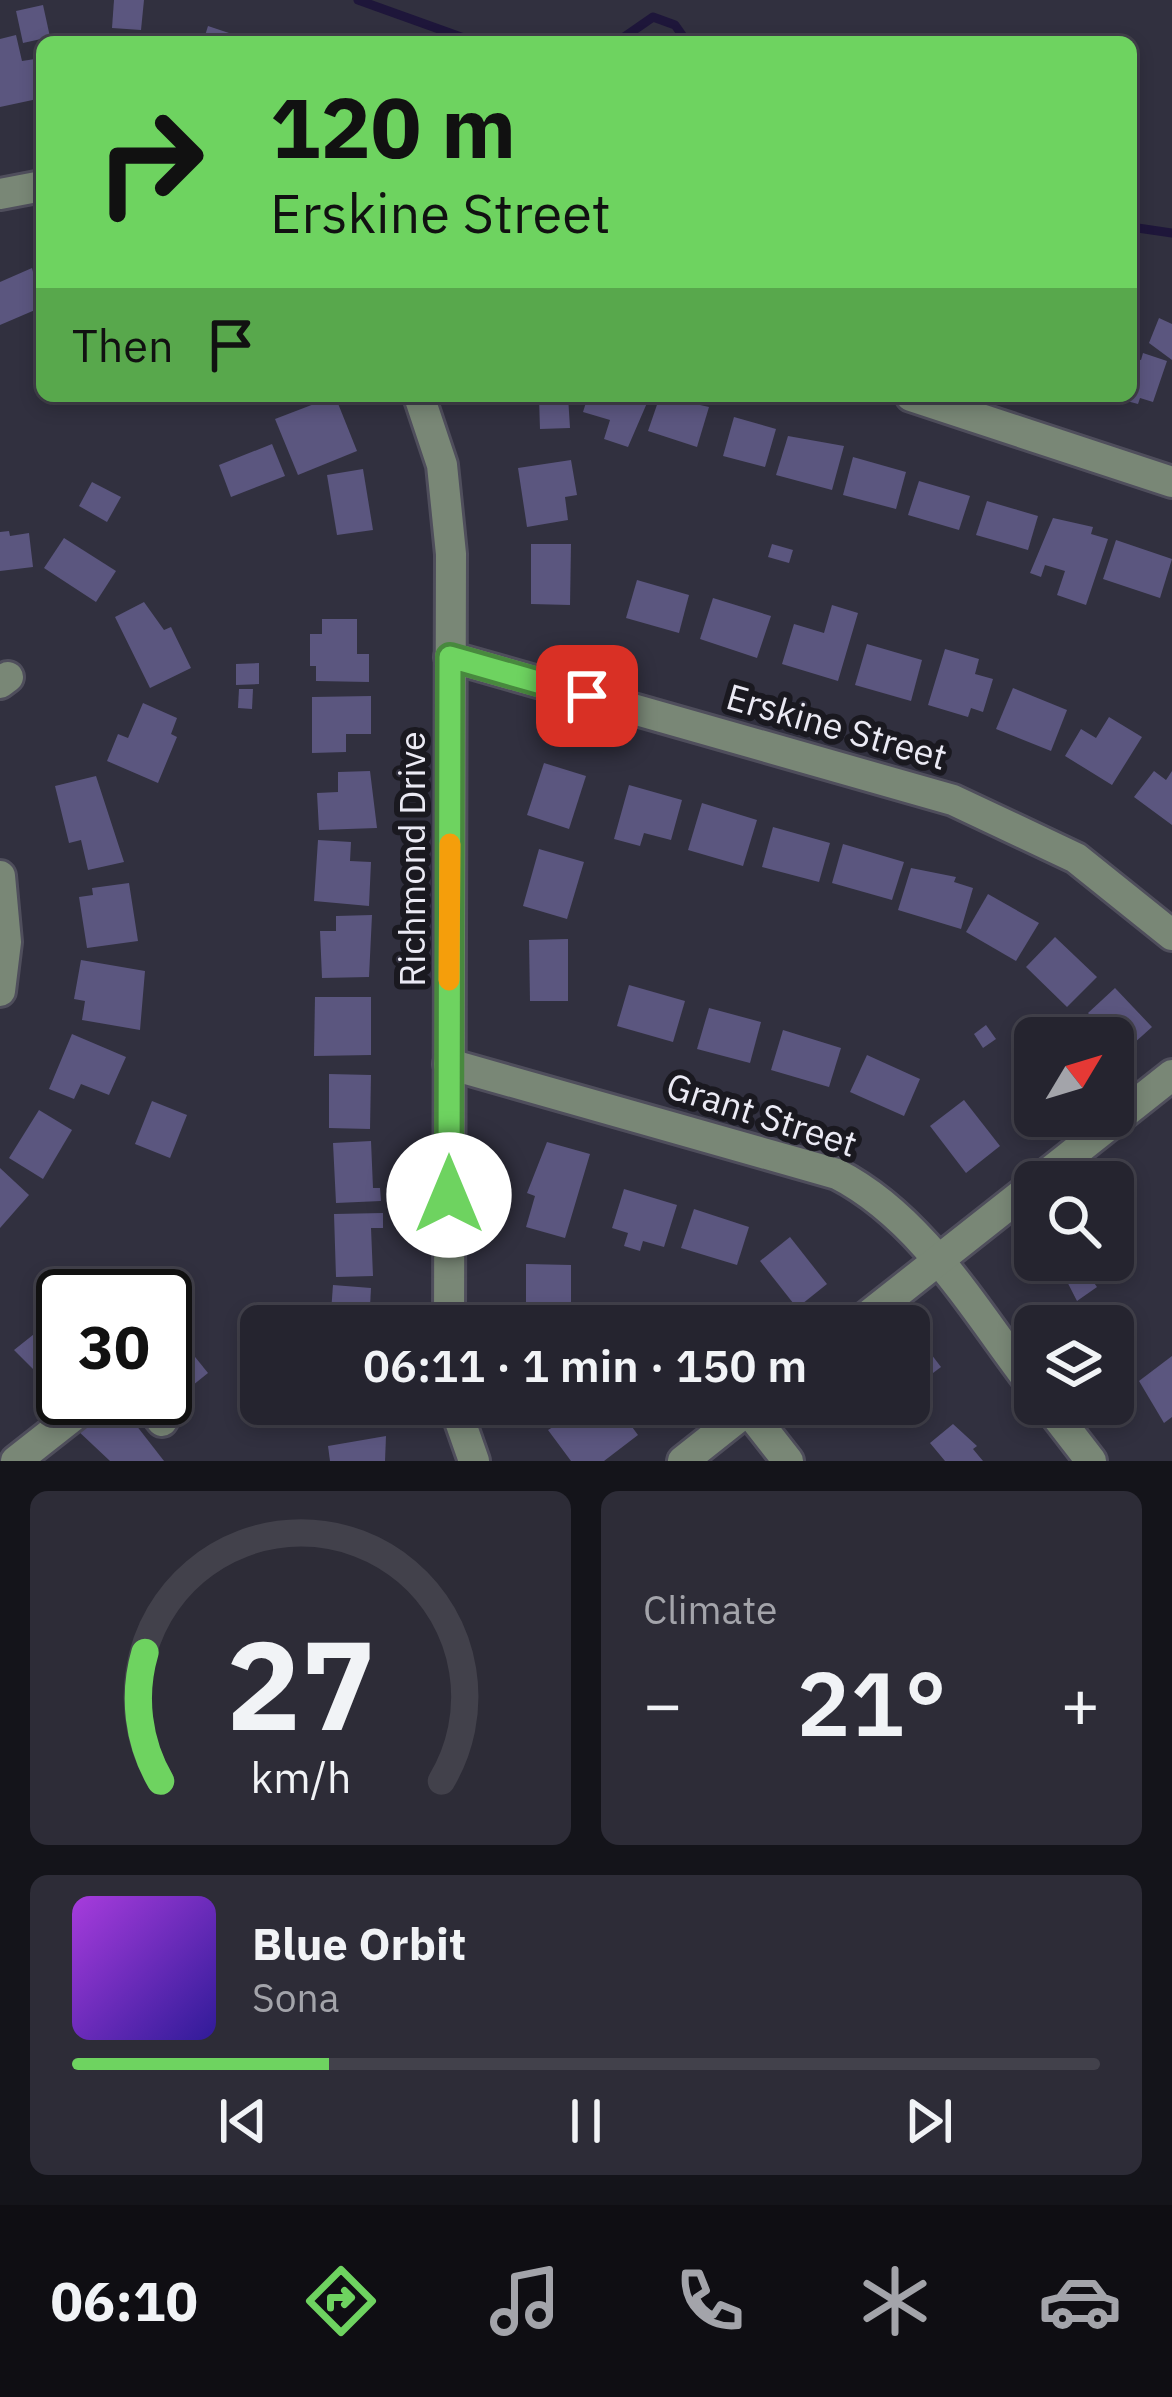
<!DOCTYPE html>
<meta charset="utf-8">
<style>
:root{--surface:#25242f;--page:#2d2c37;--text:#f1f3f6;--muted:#a3a4aa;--line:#42414b;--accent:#6ed360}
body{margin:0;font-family:"IBM Plex Sans",sans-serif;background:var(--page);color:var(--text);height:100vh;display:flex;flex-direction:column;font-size:45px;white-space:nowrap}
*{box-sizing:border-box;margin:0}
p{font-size:39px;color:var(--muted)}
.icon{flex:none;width:66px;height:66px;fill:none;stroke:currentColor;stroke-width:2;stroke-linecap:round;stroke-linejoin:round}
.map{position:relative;height:1461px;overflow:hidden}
.drawer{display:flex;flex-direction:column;gap:30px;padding:30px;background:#14141a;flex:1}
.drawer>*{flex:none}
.hud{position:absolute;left:36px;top:36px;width:1101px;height:366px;border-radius:18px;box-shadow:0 6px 18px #0003,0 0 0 3px var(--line);background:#6ed360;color:#111;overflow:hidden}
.needle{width:78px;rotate:52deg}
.fabs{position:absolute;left:1014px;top:1017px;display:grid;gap:24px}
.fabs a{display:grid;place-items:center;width:120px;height:120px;border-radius:18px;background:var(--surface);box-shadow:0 6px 18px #0003,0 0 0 3px var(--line);font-size:60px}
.speed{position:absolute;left:36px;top:1269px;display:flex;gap:24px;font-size:60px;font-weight:700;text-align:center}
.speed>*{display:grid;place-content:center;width:156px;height:156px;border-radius:50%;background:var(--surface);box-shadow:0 6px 18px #0003,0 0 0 3px var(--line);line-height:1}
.speed .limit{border:6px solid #111;border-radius:18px;background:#fff;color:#111}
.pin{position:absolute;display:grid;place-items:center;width:102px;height:102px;color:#fff;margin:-51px;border-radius:24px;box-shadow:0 6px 18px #0006}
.me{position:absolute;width:132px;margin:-66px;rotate:0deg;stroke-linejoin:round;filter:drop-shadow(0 0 9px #0008)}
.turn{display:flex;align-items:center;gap:42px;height:252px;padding:0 36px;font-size:54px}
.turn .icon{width:156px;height:156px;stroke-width:2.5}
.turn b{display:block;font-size:84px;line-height:102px}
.then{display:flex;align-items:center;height:114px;padding:0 36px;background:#0003;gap:24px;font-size:45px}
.big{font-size:90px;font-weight:600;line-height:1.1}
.drawer .card{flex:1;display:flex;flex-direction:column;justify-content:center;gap:18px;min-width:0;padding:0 42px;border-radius:18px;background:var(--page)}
.drawer .dial{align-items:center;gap:0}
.dial svg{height:312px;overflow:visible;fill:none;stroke:var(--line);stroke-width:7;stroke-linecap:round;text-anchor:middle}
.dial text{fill:var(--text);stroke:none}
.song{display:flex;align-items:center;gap:36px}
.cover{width:144px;height:144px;border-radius:18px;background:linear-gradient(135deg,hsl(280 70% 55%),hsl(250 70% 35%))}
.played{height:12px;border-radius:6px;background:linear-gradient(90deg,var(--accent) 25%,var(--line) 25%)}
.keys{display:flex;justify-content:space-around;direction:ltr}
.heat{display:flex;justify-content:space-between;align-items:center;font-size:66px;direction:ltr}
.drawer .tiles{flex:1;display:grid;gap:30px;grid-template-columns:1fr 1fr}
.card:last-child{grid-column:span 2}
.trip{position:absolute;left:240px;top:1305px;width:690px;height:120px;border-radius:18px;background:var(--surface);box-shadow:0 6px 18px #0003,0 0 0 3px var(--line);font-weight:600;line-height:120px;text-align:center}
.tab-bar{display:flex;height:192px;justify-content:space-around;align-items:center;background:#0f0e13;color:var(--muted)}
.tab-bar .icon{width:84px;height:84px}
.tab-bar .current{color:var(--accent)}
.tab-bar b{font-size:54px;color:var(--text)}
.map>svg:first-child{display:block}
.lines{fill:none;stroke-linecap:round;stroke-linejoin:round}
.stream{stroke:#1e163a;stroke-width:9}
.building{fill:#5b567f}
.minor-casing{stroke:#4f4e5c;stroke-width:36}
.minor{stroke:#798776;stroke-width:30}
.route-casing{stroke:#48893e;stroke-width:30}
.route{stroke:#6ed360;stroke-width:21}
.slow{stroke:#f59e0b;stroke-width:21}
.labels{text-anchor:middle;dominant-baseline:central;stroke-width:12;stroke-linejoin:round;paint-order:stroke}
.street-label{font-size:36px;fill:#ebeaf4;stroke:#1a1920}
</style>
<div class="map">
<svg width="1172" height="1461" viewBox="0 0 1172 1461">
<rect width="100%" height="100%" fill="#31303f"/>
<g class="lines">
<g class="stream">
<path d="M358,0l117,42"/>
<path d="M617,42l36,-25 22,8 12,17"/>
<path d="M1131,227l41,6"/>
</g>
</g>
<g class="building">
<path d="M114,0h30l-3,30 -29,-2z"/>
<path d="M43,5l7,32 -27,6 -7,-32z"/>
<path d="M208,26l27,9 -2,7h-30z"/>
<path d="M16,35l6,26 13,-2 7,39 -42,9v-68z"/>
<path d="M32,268l10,39 -42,18v-43z"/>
<path d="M1159,318l13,6v36l-23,-17z"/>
<path d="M1143,353l24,8 -14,41 -13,-4 -2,6 -15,-4 8,-4v-39l10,3z"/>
<path d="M335,396l22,55 -59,24 -23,-56z"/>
<path d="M562,396h6l2,32 -30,1 -1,-31z"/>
<path d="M588,396h62l-22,51 -24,-8 6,-19 -27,-8z"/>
<path d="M660,396l49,11 -12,40 -49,-16z"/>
<path d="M734,417l42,12 -11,38 -42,-11z"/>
<path d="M788,436l56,10 -12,44 -56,-15z"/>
<path d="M272,444l13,32 -54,21 -12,-32z"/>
<path d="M853,457l53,15 -10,37 -53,-14z"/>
<path d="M571,460l6,35 -12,2 3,23 -41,7 -9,-59z"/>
<path d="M363,469l10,61 -36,5 -10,-60z"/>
<path d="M919,481l51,15 -11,34 -51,-15z"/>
<path d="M92,482l29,15 -14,25 -28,-16z"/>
<path d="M987,501l51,15 -10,34 -52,-15z"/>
<path d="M1053,518l40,9 -2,7 17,5 -22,66 -29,-10 8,-24 -20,-6 -4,12 -11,-4z"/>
<path d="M9,531l1,5 19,-3 4,34 -33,4v-39z"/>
<path d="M64,538l52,33 -20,31 -52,-34z"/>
<path d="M1116,540l56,19 -12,39 -57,-19z"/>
<path d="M531,544h40l-1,61 -39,-1z"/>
<path d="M772,544l21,6 -4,13 -21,-6z"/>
<path d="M637,580l52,15 -10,38 -53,-15z"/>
<path d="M713,598l58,18 -14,42 -57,-19z"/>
<path d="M144,602l20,28 7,-3 20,41 -41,20 -35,-71z"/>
<path d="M832,605l26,8 -20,68 -56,-17 12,-40 30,9z"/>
<path d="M322,619h35v35h12v28l-53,-1v-15h-6v-32h12z"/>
<path d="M867,644l55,16 -11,41 -56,-16z"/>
<path d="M945,649l34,10 -4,15 18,5 -10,33 -12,-4 -3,9 -40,-12z"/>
<path d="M259,663v21l-23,1v-21z"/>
<path d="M1013,688l54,22 -16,41 -55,-22z"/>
<path d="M239,689h14l-1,20 -14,-1z"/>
<path d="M371,696v38h-25v18l-34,1v-56z"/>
<path d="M143,703l34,15 -6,16 6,3 -19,46 -51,-22 11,-27 10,4z"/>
<path d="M1109,717l33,20 -30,48 -47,-29 16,-27 15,9z"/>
<path d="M544,763l42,13 -17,53 -42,-14z"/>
<path d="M370,771l7,57 -58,2 -2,-37 21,-1v-20z"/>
<path d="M1154,771l12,9 6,-9v54l-38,-28z"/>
<path d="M96,776l28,86 -36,8 -7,-30 -12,3 -14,-57z"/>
<path d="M629,785l53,15 -11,40 -27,-7 -4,13 -26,-7z"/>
<path d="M702,803l55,17 -14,46 -55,-16z"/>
<path d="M773,827l57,16 -11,39 -57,-15z"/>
<path d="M318,840l33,2 -1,19 21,1 -2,44 -55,-5z"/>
<path d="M843,844l61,18 -12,38 -60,-17z"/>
<path d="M539,849l45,13 -17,57 -44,-13z"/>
<path d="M911,868l45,9 -2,5 19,6 -12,41 -63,-19z"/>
<path d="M129,883l9,58 -51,7 -8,-51 14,-2 -1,-7z"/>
<path d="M988,894l51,29 -23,38 -50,-29z"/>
<path d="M372,915l-3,62 -47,1 -2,-47h16v-15z"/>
<path d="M1055,937l42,40 -30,30 -41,-40z"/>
<path d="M568,939v62h-38l-1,-61z"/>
<path d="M81,960l64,11 -5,59 -58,-10 3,-19 -11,-2z"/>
<path d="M629,985l56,16 -12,41 -56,-16z"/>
<path d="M1115,988l37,39 -28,25 -36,-39z"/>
<path d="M315,997h56v58l-57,1z"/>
<path d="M709,1008l52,14 -11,41 -53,-14z"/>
<path d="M986,1025l10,14 -13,9 -9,-14z"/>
<path d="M783,1030l58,18 -12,39 -58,-17z"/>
<path d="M72,1034l54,23 -17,38 -28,-11 -7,15 -25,-10z"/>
<path d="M867,1055l53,24 -16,37 -54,-24z"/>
<path d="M329,1074l42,1 -1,54 -41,-1z"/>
<path d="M964,1100l36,46 -34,27 -36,-47z"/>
<path d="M152,1101l35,14 -17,43 -35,-14z"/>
<path d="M39,1110l33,20 -29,49 -34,-21z"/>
<path d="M371,1141l2,47h7l1,13 -45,2 -3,-60z"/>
<path d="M547,1142l43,12 -25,84 -39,-11 9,-31 -8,-3z"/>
<path d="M0,1168l29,27 -29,33z"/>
<path d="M624,1189l53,16 -13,42 -21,-6 -3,10 -16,-5 4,-13 -16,-5z"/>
<path d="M694,1209l55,18 -12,38 -56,-17z"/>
<path d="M383,1213v15h-12l2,48 -37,1 -2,-63z"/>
<path d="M790,1237l37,47 -30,24 -37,-47z"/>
<path d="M1113,1255l5,8 -26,17 5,7 -20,14 -21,-41h57z"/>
<path d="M526,1264l45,1v58l-45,-1z"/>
<path d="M333,1285l38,3 -2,38h-39z"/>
<path d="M53,1319l10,13v66h21l-20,16 -20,-25 5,-4 -35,-35z"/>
<path d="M918,1337l23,30 -32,24v-47z"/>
<path d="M187,1347l21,26 -36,29 -7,-9v-29z"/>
<path d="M1172,1356v61l-8,6 -25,-42z"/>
<path d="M115,1398l49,63h-54l-34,-32z"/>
<path d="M344,1404h32l2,14 -31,5z"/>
<path d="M563,1404l9,9 12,-9 8,7 23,-7 23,31 -34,26h-33l-23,-31 5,-3 -7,-10z"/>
<path d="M953,1424l24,22 -4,3 10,12h-38l-15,-18z"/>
<path d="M386,1436l-1,25h-55l-2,-15z"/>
</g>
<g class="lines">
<g class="minor-casing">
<g id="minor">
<path d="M0,194l42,-8"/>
<path d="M419,396l23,69 9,89 -2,772"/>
<path d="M911,396l261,86"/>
<path d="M450,657l503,143 123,58 96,77"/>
<path d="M0,683l8,-6"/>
<path d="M0,876l6,66 -6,49"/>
<path d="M449,1064l388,110c86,44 140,140 198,215"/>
<path d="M1037,1182l135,-107"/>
<path d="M855,1326l180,-142"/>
<path d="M144,1398l18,23"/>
<path d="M454,1404l20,57"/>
<path d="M1047,1404l44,57"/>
<path d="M748,1410l40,51"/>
<path d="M16,1461l80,-63"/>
<path d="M683,1461l72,-57"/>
</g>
</g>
<use href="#minor" class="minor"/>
</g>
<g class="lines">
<g class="route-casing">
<path id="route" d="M449,1195l1,-538 137,39"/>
</g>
<use href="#route" class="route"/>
<path class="slow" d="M449,980l1,-136"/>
</g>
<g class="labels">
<g class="street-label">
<text transform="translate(837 726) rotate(16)">Erskine Street</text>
<text transform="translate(411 859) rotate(-90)">Richmond Drive</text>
<text transform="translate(762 1114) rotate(18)">Grant Street</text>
</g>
</g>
</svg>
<div class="fabs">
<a><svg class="needle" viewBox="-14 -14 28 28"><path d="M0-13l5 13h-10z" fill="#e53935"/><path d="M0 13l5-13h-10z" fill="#a3a4aa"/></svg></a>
<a><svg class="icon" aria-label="search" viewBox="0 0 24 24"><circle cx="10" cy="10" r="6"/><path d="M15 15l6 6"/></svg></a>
<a><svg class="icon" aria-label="layers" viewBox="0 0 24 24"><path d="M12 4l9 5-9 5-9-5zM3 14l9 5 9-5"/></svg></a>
</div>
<div class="speed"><div class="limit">30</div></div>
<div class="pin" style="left:587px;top:696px;background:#d93025"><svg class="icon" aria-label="arrive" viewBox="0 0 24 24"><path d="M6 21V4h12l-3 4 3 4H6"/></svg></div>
<svg class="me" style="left:449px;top:1195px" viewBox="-20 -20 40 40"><circle r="19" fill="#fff"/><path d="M0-13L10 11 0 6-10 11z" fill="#6ed360"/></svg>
<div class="trip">06:11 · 1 min · 150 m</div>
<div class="hud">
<div class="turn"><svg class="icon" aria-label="right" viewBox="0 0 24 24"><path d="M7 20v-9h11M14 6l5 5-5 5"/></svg><div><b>120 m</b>Erskine Street</div></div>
<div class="then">Then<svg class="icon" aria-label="arrive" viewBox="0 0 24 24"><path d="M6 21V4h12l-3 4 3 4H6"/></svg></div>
</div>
</div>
<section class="drawer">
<div class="tiles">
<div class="card dial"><svg viewBox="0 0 100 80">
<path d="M14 69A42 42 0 1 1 86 69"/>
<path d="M14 69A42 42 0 0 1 10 36" stroke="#6ed360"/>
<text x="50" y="56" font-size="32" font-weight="700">27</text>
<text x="50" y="72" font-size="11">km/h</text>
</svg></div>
<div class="card"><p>Climate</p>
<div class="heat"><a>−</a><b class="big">21°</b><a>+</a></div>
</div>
<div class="card">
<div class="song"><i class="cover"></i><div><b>Blue Orbit</b><p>Sona</p></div></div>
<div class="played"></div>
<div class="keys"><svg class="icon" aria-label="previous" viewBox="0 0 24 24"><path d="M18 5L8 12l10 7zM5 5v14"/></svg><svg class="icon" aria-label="pause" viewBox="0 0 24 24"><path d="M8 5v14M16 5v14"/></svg><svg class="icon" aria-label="next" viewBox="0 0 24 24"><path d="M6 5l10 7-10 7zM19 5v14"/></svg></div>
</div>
</div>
</section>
<nav class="tab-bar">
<b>06:10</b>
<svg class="icon current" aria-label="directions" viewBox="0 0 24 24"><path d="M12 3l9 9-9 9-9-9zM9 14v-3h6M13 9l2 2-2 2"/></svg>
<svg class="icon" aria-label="music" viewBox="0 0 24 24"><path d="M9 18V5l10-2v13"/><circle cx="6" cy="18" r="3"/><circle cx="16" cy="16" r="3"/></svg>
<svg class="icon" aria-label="phone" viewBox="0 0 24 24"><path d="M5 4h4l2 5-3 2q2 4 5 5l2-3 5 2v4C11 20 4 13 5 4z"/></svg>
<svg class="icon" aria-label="climate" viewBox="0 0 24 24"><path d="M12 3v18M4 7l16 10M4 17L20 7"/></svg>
<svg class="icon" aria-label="car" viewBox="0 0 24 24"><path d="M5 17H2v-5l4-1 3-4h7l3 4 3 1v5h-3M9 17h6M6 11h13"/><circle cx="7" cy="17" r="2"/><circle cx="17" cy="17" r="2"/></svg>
</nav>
